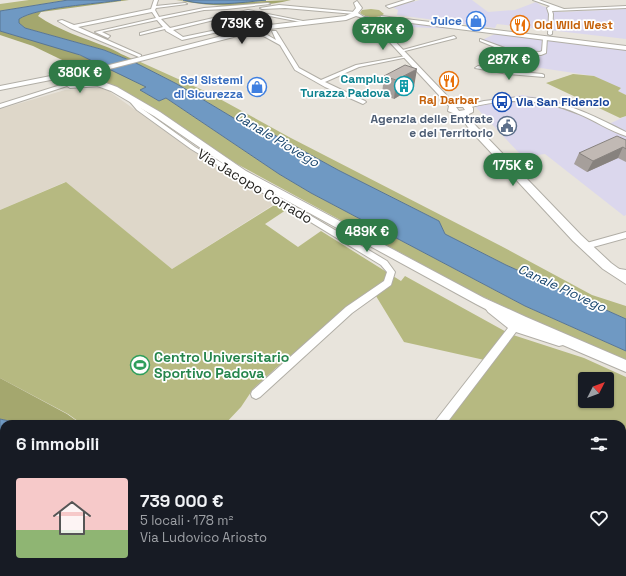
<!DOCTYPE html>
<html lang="it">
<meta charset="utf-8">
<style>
:root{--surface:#171b24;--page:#242831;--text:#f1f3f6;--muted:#9ea1a6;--accent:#307a47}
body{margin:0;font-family:"Space Grotesk",sans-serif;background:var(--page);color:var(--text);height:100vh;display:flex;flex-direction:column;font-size:15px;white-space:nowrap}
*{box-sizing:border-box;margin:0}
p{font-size:13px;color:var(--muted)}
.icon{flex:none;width:22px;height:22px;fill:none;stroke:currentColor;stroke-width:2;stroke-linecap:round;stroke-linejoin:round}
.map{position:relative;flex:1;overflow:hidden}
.panel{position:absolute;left:0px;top:420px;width:626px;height:156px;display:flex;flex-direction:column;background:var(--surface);border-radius:12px 12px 0 0;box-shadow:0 1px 3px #0004}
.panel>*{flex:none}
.needle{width:26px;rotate:48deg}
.buttons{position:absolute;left:578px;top:372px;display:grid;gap:8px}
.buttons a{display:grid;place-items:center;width:36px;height:36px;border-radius:4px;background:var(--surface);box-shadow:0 1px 3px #0004;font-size:20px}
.price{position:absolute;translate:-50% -34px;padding:0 9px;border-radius:14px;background:var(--accent);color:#fff;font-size:13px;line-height:26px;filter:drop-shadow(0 1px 2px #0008)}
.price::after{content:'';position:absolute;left:50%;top:24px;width:12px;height:9px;margin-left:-6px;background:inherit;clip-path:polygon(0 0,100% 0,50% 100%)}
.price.active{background:#222;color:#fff}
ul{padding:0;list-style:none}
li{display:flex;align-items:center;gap:12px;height:100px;padding:0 16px}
li span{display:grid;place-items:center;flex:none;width:112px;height:80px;border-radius:4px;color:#555}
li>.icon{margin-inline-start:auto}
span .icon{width:48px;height:48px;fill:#fffc;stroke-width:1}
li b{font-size:17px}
h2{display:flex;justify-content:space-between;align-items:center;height:48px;padding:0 16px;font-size:17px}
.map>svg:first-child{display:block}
</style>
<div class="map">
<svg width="626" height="576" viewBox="0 0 626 576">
<rect width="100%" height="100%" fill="#e8e4dc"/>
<path fill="#dbd7ed" d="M420 0H472L488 12 515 10 536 2 542 6 561 12 626 9V39L497 24 495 28 397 15 398 10 392 7Z
M389 22H394L460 29 407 27 388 24Z
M497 33 626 50V95L618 91 621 89 594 76 514 64 518 50 508 49 482 40Z
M522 95 561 101 609 124 626 116V215L624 216 545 154 523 157 471 102Z"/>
<path fill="#ded7c9" d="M99 88 106 89 187 147 276 203 172 269 65 182 0 210V109L65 90Z"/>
<path fill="#b6b981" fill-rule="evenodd" d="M29 0H67L0 11V4Z
M371 9 379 10 384 14C377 19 366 18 360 13L362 10Z
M136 60 209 93 289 137 501 246 592 295 626 306V319L506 265 445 234 439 221 338 170 258 126 242 123 177 84 132 61Z
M108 67 146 87 140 90 159 101 166 98 279 174 311 193 525 306 626 351V365L471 291 237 164 177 125 87 72Z
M573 74 594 76 621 88 618 91 626 95V116L620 118 546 83Z
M66 182 172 269 276 204 286 210 265 224 298 247 321 231 401 281 405 276 510 334 584 358 626 377V550L622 547V424H442L489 361 404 342 376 296 370 291 276 368 253 389 241 407 225 424H82L68 414 0 378V210ZM585 379H607V401H585Z"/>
<path fill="#a4a76e" d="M121 0H129L41 12 38 16C58 30 84 38 107 47 117 51 125 57 136 60L132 61 104 50 25 28 19 23V19C37 7 97 4 121 0Z
M176 0 221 3 291 0C257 9 211 7 176 0Z
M0 31 65 49 108 67 87 72 33 46 0 35Z
M0 378 67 414 81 424H23L0 419Z
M0 452 4 453V572H97L100 576H0Z
M622 546 626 549V576H150L145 572H622Z"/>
<path fill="#6f99c3" stroke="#597693" d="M68 0H121C97 4 37 7 19 19V23L25 28 104 50 134 62 177 84 242 123 258 126 338 170 439 221 445 234 506 265 626 319V351L525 306 311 193 279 174 166 98 159 101 140 90 146 87 80 55 0 31V11Z
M183 0H266C239 3 209 7 183 0Z
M0 419 23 424H4V453L0 452Z
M97 572H145L150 576H100Z"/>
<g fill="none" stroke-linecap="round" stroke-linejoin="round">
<g stroke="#b1aea6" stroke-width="2">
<path id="street" d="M154 0H158L156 6 185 3 187 4 156 8 155 10 159 17 204 8 268 3 270 4 227 9 204 10 161 19 170 28 248 10 308 22 306 23 249 12 219 19 232 27V29L182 40 166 31 165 29 140 35V33L163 27 157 20 102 32 110 36 108 38 95 32 156 18 152 12 78 27 141 55V56L139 57 70 28 58 21 62 20 74 25 151 9ZM214 20 226 28 183 37 173 30Z
M533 0H539L564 9 626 6V8L552 11 553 14 552 34 550 35 548 34 549 14 547 8 550 6Z
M279 5 355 12 357 13 355 14 285 8 262 9 260 8Z
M272 31H276L299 68 321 80 356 65 406 56 408 57 359 67 325 82 365 101 366 102 363 104 325 87 295 70 280 45 260 34 264 33 276 40Z
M454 36 456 38 401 52 399 51Z
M545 37 547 38 546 53 541 55 514 54 511 71 542 74 544 75V77L508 74 475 68 478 66 506 70 509 53 480 41V39L513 51 540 52 542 51 543 38Z
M76 78 81 79 73 84 102 82 105 84 102 86 70 88 67 86 0 108V104L67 83Z
M127 96H131L141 108 195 147 387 261 395 272 391 285 352 313 260 397 256 399 252 397 251 394 252 391 346 307 384 281 387 272 381 265 191 149 137 110 126 97Z
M520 97C561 99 590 114 626 132V136C610 131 594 120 579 114 543 98 505 98 467 108L464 106 484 101Z
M626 232V238L586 249 582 246 583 244Z
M614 268 626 270V276L611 273 610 271 611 269Z
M491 305 517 324 563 339 564 342 563 345 559 346 516 332 446 424H433L508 328 488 312 486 309 488 306Z"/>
</g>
<g stroke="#b1aea6" stroke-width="2">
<path id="secondary" d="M405 0H414L389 8 386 6Z
M357 1 362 8 358 13 364 17H368L387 33 451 100 455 103H468L473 108V112L467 115 476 126 581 235 611 263 626 274V284L603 269 573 241 470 130 460 116 448 111 449 106 383 35 363 18 356 16 346 20 261 30 86 75 81 74 0 90V86L81 70 86 71 261 26 345 16 352 13 356 8 354 3ZM456 107H463L465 110 459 111Z
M381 16 626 46V50L379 19Z
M81 76H87L117 87 160 112 246 171 484 298 526 317 626 360V372L516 325 476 304 240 175 154 116 111 91 81 80Z"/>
</g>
<use href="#street" fill="#fff" fill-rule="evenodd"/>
<use href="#secondary" fill="#fff" fill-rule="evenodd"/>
</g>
<path fill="#a69f9b" d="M384 76 414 87 394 99 382 94Z
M626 140V162L618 158 587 172 574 164 579 153Z"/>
<path fill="#87827e" d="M417 69 414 87 394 99 396 80Z
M623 147 618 158 587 172 593 161Z"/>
<path fill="#c1b9b4" stroke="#87827e" d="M405 65 417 69 396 80 384 76Z
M617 136 626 140V149L623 147 593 161 579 153Z"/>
<defs>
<g id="shop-ring" transform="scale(1)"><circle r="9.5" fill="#fff" stroke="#3f7fe0" stroke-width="1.5"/><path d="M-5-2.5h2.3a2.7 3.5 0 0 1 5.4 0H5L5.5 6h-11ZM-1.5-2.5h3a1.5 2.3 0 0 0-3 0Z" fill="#3f7fe0"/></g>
<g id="restaurant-ring" transform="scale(1)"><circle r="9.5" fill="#fff" stroke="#e8710a" stroke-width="1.5"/><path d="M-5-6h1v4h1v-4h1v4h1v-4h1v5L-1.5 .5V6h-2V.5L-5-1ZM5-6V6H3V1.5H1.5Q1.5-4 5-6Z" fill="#e8710a"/></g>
<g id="building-ring" transform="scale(1)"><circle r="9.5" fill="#fff" stroke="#0f9aa8" stroke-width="1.5"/><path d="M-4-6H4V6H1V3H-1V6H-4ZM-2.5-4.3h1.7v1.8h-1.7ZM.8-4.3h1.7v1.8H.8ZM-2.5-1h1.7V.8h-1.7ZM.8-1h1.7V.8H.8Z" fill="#0f9aa8"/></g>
<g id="bus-ring" transform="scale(1)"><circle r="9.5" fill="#fff" stroke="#1a4fb4" stroke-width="1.5"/><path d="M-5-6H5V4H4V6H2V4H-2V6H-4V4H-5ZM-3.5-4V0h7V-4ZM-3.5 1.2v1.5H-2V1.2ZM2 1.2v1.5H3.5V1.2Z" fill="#1a4fb4"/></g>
<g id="civic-ring" transform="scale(1)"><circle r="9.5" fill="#fff" stroke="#5c6f8a" stroke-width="1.5"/><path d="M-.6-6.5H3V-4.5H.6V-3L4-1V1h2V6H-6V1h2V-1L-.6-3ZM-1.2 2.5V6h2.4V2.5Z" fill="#5c6f8a"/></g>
<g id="stadium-ring" transform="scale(1)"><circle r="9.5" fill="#fff" stroke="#2e9e5b" stroke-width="1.5"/><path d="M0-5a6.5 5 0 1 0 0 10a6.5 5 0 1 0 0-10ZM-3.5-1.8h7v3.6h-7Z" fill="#2e9e5b"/></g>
</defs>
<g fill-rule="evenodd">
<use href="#shop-ring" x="476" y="21"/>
<use href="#restaurant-ring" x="520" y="25"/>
<use href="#restaurant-ring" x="449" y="81"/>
<use href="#building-ring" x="404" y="86"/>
<use href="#shop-ring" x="257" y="87"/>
<use href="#bus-ring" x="502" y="102"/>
<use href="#civic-ring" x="507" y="126"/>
<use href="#stadium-ring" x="140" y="365"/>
</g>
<g text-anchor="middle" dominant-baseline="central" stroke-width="3.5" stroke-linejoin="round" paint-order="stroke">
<g font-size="12" font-weight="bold" fill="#366cbe" stroke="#fff" text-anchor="end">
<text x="462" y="21">Juice</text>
<text x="243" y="80">Sei Sistemi<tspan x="243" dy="14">di Sicurezza</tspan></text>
</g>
<g font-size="12" font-weight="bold" fill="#c56008" stroke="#fff" text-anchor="start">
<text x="534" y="25">Old Wild West</text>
<text x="449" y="100" text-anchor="middle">Raj Darbar</text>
</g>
<g font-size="12" font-weight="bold" fill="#0d838f" stroke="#fff" text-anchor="end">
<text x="390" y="79">Camplus<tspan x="390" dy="14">Turazza Padova</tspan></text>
</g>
<g font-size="12" font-weight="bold" fill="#164399" stroke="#fff" text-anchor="start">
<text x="516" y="102">Via San Fidenzio</text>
</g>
<g font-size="12" font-weight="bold" fill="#4e5e75" stroke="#fff" text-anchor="end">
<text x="493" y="119">Agenzia delle Entrate<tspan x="493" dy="14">e del Territorio</tspan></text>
</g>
<g font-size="13" font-style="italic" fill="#15436c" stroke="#fff">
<text transform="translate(277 139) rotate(31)">Canale Piovego</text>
<text transform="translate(562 288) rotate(25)">Canale Piovego</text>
</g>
<g font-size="14" fill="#262522" stroke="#fff">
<text transform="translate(255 186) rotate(31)">Via Jacopo Corrado</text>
</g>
<g font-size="14" font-weight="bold" fill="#27864d" stroke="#fff" text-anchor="start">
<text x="154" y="357">Centro Universitario<tspan x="154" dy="16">Sportivo Padova</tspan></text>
</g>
</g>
</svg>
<div class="buttons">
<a><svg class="needle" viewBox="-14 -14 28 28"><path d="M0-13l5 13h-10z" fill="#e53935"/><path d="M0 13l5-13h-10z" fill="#9ea1a6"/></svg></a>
</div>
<b class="price active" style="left:242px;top:45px">739K €</b>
<b class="price" style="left:383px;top:51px">376K €</b>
<b class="price" style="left:509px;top:81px">287K €</b>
<b class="price" style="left:80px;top:94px">380K €</b>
<b class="price" style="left:513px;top:187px">175K €</b>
<b class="price" style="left:367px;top:253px">489K €</b>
<section class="panel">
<h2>6 immobili<svg class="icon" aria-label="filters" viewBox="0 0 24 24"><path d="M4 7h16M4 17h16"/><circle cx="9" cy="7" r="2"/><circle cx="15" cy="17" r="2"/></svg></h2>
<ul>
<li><span style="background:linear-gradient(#f6c9c9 65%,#8fb573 0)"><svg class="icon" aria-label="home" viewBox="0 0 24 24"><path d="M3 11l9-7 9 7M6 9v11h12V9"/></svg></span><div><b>739 000 €</b><p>5 locali · 178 m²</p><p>Via Ludovico Ariosto</p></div><svg class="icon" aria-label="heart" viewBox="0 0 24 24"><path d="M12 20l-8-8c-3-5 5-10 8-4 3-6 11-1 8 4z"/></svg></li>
</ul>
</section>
</div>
